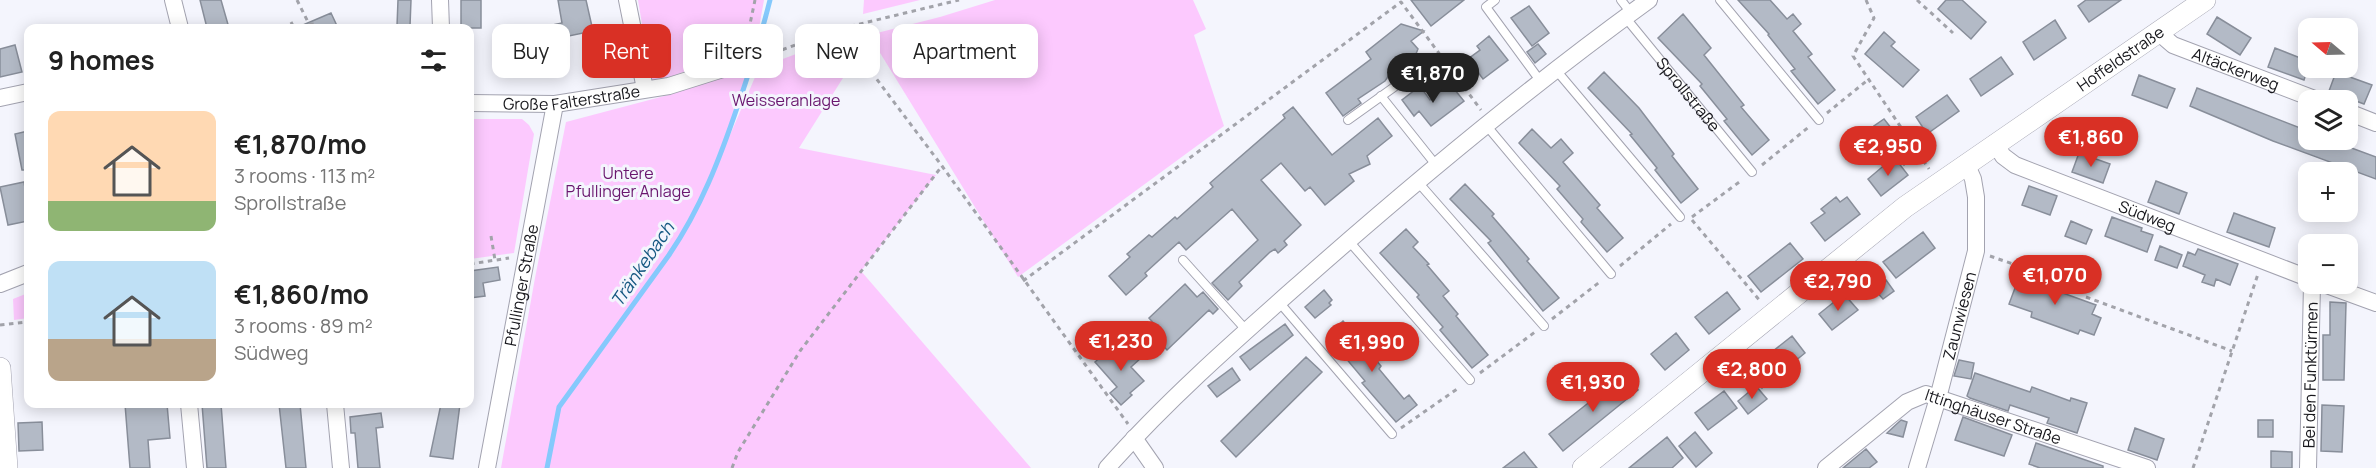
<!DOCTYPE html>
<meta charset="utf-8">
<style>
:root{--surface:#fff;--page:#f6f6f6;--text:#222;--muted:#767676;--accent:#d93025}
body{margin:0;font-family:Manrope,sans-serif;background:var(--page);color:var(--text);height:100vh;display:flex;flex-direction:column;font-size:22px;white-space:nowrap}
*{box-sizing:border-box;margin:0}
p{font-size:20px;color:var(--muted)}
.icon{flex:none;width:33px;height:33px;fill:none;stroke:currentColor;stroke-width:2;stroke-linecap:round;stroke-linejoin:round}
.map{position:relative;flex:1;overflow:hidden}
.panel{position:absolute;left:24px;top:24px;width:450px;height:384px;display:flex;flex-direction:column;background:var(--surface);border-radius:12px;box-shadow:0 3px 15px #0003}
.panel>*{flex:none}
.banner{position:absolute;left:492px;top:24px;width:570px;height:54px;display:flex;gap:12px}
.needle{width:39px;rotate:289deg}
.tools{position:absolute;left:2298px;top:18px;display:grid;gap:12px}
.tools a{display:grid;place-items:center;width:60px;height:60px;border-radius:12px;background:var(--surface);box-shadow:0 3px 15px #0003;font-size:30px}
.price{position:absolute;translate:-50% -51px;padding:0 14px;border-radius:21px;background:var(--accent);color:#fff;font-size:20px;line-height:39px;filter:drop-shadow(0 2px 3px #0008)}
.price::after{content:'';position:absolute;left:50%;top:36px;width:18px;height:14px;margin-left:-9px;background:inherit;clip-path:polygon(0 0,100% 0,50% 100%)}
.price.selected{background:#222;color:#fff}
ul{padding:0;list-style:none}
li{display:flex;align-items:center;gap:18px;height:150px;padding:0 24px}
li span{display:grid;place-items:center;flex:none;width:168px;height:120px;border-radius:12px;color:#555}
li>.icon{margin-inline-start:auto}
span .icon{width:72px;height:72px;fill:#fffc;stroke-width:1}
li b{font-size:26px}
h2{display:flex;justify-content:space-between;align-items:center;height:72px;padding:0 24px;font-size:26px}
.chip{padding:0 21px;border-radius:12px;background:var(--surface);box-shadow:0 3px 15px #0003;font-size:21px;line-height:54px}
.chip.selected{background:var(--accent);color:#fff}
.map>svg:first-child{display:block}
</style>
<div class="map">
<svg width="2376" height="468" viewBox="0 0 2376 468">
<rect width="100%" height="100%" fill="#f4f5fd"/>
<path fill="#fcc9fe" d="M638 0H764L756 44 652 84Z
M864 0H920L863 14Z
M995 0H1193L1206 29 1194 35 1224 126 1018 277 869 35 940 17Z
M844 36 858 54 799 148 936 175 861 271 1031 468H501L535 278 566 122 672 94 752 65 728 134 730 135 759 68Z
M470 119H522L529 125 534 134 514 253 470 259Z
M28 293V318L14 320 13 299Z"/>
<g fill="none" stroke-linecap="round" stroke-linejoin="round">
<path stroke="#85c9fc" stroke-width="5" d="M547 468 559 407 669 255C701 208 720 158 738 105 750 70 761 36 770 0"/>
</g>
<path fill="#b3bac6" stroke="#888e9a" stroke-width="1.5" d="M200 0H221L229 28H207Z
M398 0H411L410 26H397Z
M461 0H481V28H461Z
M558 0H586L593 31 554 39 558 56 544 59 543 54 520 59 514 33 562 23Z
M1411 0H1464L1431 26Z
M1738 0H1770L1787 19 1793 14 1801 24 1793 31 1812 54 1808 57 1835 90 1818 104 1791 71 1795 69 1768 35 1769 34Z
M1946 0H1962L1986 22 1971 39 1938 9Z
M2086 0H2121L2089 22 2078 6Z
M1529 6 1549 33 1532 46 1511 18Z
M331 13 338 28H296Z
M1683 14 1711 48 1704 55 1744 105 1741 107 1769 140 1752 155 1724 121 1727 119 1700 86 1702 84 1658 38Z
M2217 17 2251 38 2240 55 2207 34Z
M2055 20 2066 38 2034 60 2023 42Z
M1401 24 1424 31 1411 41 1418 49 1411 66 1402 57 1385 81 1358 99 1361 103 1343 116 1326 93 1371 59 1366 52Z
M1884 32 1895 42 1891 46 1919 70 1903 87 1865 54Z
M1489 36 1508 60 1483 79 1468 59 1480 50 1477 46Z
M1538 44 1546 54 1535 63 1527 52Z
M15 45 22 72 0 77V49Z
M2275 48 2308 61V68L2304 80 2268 67Z
M2001 57 2013 74 1981 96 1970 79Z
M1604 72 1639 108 1674 154 1672 156 1698 189 1681 203 1655 170 1657 168 1630 135 1632 134 1588 88Z
M2336 72 2372 85 2364 104 2329 91Z
M2139 75 2175 89 2167 108 2132 95Z
M1450 84 1464 101 1431 126 1419 111 1414 116 1402 100 1420 86 1430 100Z
M2197 88 2308 131V140H2330L2376 157V179L2273 141 2190 106Z
M1947 95 1959 111 1927 134 1916 117Z
M1293 107 1332 155 1378 118 1392 136 1367 156 1370 164 1349 174 1354 181 1325 205 1310 187 1305 191 1281 163 1261 180 1301 225 1284 241 1287 245 1278 253 1275 249 1270 252 1239 282 1242 286 1228 300 1212 283 1258 240 1232 209 1186 250 1179 242 1145 273 1147 276 1126 295 1109 276 1130 257 1127 254 1149 235 1152 237 1175 217 1177 219 1213 187 1210 183 1285 118 1283 115Z
M1884 119 1914 157 1904 165 1874 126Z
M1532 129 1551 148 1561 139 1573 153 1563 162 1600 205 1597 208 1623 238 1607 252 1581 222 1583 219 1557 189 1560 186 1519 143Z
M28 131V170H22L15 134Z
M2079 153 2110 164 2103 183 2072 172Z
M1894 157 1908 175 1881 196 1868 179Z
M2156 181 2187 193 2179 214 2148 202Z
M24 182 28 207V221L8 225 0 187Z
M1465 184 1494 214 1492 216 1529 259 1527 261 1559 298 1543 311 1488 243 1491 241 1450 199Z
M2029 186 2057 196 2050 215 2022 205Z
M1836 197 1840 202 1847 197 1860 214 1825 241 1811 223 1825 213 1821 209Z
M2234 213 2275 228 2269 247 2227 232Z
M2112 217 2142 228 2141 231 2153 235 2147 252 2105 236Z
M2071 221 2092 230 2086 244 2065 236Z
M1406 229 1418 242 1413 247 1429 264 1427 265 1449 291 1443 296 1458 314 1456 316 1488 355 1472 368 1440 330 1443 327 1417 297 1419 295 1380 253Z
M1923 232 1935 248 1896 278 1883 262Z
M1790 243 1803 259 1761 292 1748 276Z
M2160 246 2182 255 2177 268 2155 260Z
M2198 249 2238 264 2230 285 2216 279 2214 286 2202 282 2205 275 2183 266 2188 252 2195 255Z
M498 267 500 280 483 283 485 296 470 298V271Z
M2025 274 2061 288 2060 292 2096 305 2092 314 2101 318 2094 335 2080 330 2078 334 2031 317 2032 312 2009 304 2015 288 2019 290Z
M1886 280 1894 291 1883 299 1874 289Z
M1185 284 1197 297 1203 292 1218 309 1213 314 1209 310 1167 350 1158 340 1164 335 1149 318Z
M1324 290 1332 300 1329 303 1331 305 1315 318 1305 307Z
M1727 292 1740 309 1709 334 1695 317Z
M1844 294 1858 310 1832 330 1819 314Z
M2330 302 2346 303 2344 380H2323V335H2330Z
M1343 321 1381 366 1379 369 1404 399 1409 395 1417 405 1396 422 1362 383 1365 381 1339 350 1341 347 1329 334Z
M1285 324 1293 335 1250 370 1240 357Z
M1676 333 1689 350 1665 370 1651 354Z
M1792 336 1805 353 1762 388 1748 371Z
M1114 345 1122 354 1131 347 1141 358 1131 367 1144 381 1130 393 1132 395 1121 405 1110 393 1117 387 1095 362Z
M1306 357 1322 372 1236 457 1221 441Z
M1959 360 1974 363 1971 379 1954 376Z
M1232 368 1240 380 1217 397 1208 386Z
M1975 373 2030 392 2032 387 2070 401 2071 398 2087 403 2077 433 2047 423 2049 418 2010 405 2008 411 1970 398 1967 396Z
M1625 374 1638 390 1563 451 1549 434Z
M1756 386 1767 399 1748 414 1738 401Z
M1724 391 1737 408 1708 430 1695 413Z
M125 404H167L170 438 148 440 150 468H130Z
M202 404H221L226 468H207Z
M279 404H300L306 468H286Z
M441 404H460L453 459 430 456Z
M2322 405 2344 406 2342 452 2321 451Z
M381 413 383 427 376 428 380 468H358L355 433H351L350 417Z
M1963 417 2012 435 2004 456 1955 440Z
M1901 420 1907 422 1903 437 1887 433Z
M2258 420H2273V437H2258Z
M42 422 43 450 19 451 18 423Z
M2135 428 2164 439 2157 460 2128 450Z
M1695 432 1712 453 1696 467 1679 446Z
M1667 437 1683 458 1672 468H1629Z
M2036 443 2103 466V468H2040L2029 464Z
M1866 449 1877 462 1869 468H1843Z
M2271 451 2292 452V468H2271Z
M1524 452 1537 468H1503Z"/>
<g fill="none" stroke-linecap="round" stroke-linejoin="round">
<g stroke="#a3a3b0" stroke-width="10">
<g id="service">
<path d="M1495 0 1486 7 1541 82"/>
<path d="M1621 0 1631 13"/>
<path d="M1720 0 1819 120"/>
<path id="s1" d="M1625 17 1752 172"/>
<path d="M1556 70 1680 217"/>
<path d="M1381 96 1436 165"/>
<path d="M1348 120 1404 80"/>
<path d="M1486 125 1611 274"/>
<path d="M1417 181 1544 326"/>
<path d="M1348 240 1470 380"/>
<path d="M1183 260 1247 331"/>
<path d="M1279 302 1392 434"/>
</g>
</g>
<g stroke="#a3a3b0" stroke-width="18">
<g id="minor">
<path d="M173 0 180 28"/>
<path d="M440 0 441 28"/>
<path d="M627 0 645 89"/>
<path id="s2" d="M2158 32 2173 45 2317 100"/>
<path d="M0 98 28 92"/>
<path id="s3" d="M470 103 555 104 669 86 742 63"/>
<path d="M2348 112 2376 123"/>
<path id="s4" d="M1995 143 2003 156 2015 165 2308 278"/>
<path d="M0 284 28 273"/>
<path d="M2324 284 2376 303"/>
<path d="M189 404 195 468"/>
<path d="M335 404 341 468"/>
<path d="M1134 438 1155 468"/>
<path id="s5" d="M487 468 555 104"/>
<path d="M1107 468C1168 399 1238 338 1307 277 1417 180 1530 86 1649 0"/>
<path id="s6" d="M1826 468 1907 402 1926 394 2147 468"/>
<path id="s7" d="M1917 468 1938 398 1976 251V197L1973 179 1966 163"/>
<path id="s8" d="M2308 468 2312 284"/>
</g>
</g>
<g stroke="#a3a3b0" stroke-width="22">
<g id="tertiary">
<path d="M0 368 7 468"/>
<path id="s9" d="M1583 468 1905 207 2205 0"/>
</g>
</g>
<path stroke="#a2a3aa" stroke-width="3" stroke-dasharray="4.5 4.5" stroke-linecap="butt" d="M297 0 309 24H315
M1866 0 1874 18 1853 56 1929 169
M1917 0 1953 33
M291 22 294 28
M839 29 942 166 1128 424
M745 48 755 0
M757 59 839 29 959 0
M1827 113 1869 79
M1762 165 1810 126
M1692 217 1742 180
M1692 220 1761 302
M491 236 495 260
M1990 256 2030 270
M470 264 509 258
M1620 266 1671 224
M1023 281 1401 2 1481 110
M2086 297 2232 351
M1552 319 1601 281
M0 325 28 322
M1480 373 1535 332
M1401 428 1460 387
M732 468 738 452 800 351 942 166
M2193 468 2258 274"/>
<use href="#service" stroke="#fff" stroke-width="8"/>
<use href="#minor" stroke="#fff" stroke-width="16"/>
<use href="#tertiary" stroke="#fff" stroke-width="21"/>
</g>
<g text-anchor="middle" dominant-baseline="central" stroke-width="6" stroke-linejoin="round" paint-order="stroke">
<g font-size="16" fill="#17171c" stroke="#f4f5fd">
<text stroke="none"><textPath href="#s9" startOffset="676">Hoffeldstraße</textPath></text>
<text stroke="none"><textPath href="#s2" startOffset="87">Altäckerweg</textPath></text>
<text stroke="none"><textPath href="#s1" startOffset="100">Sprollstraße</textPath></text>
<text stroke="none"><textPath href="#s3" startOffset="102">Große Falterstraße</textPath></text>
<text stroke="none"><textPath href="#s4" startOffset="172">Südweg</textPath></text>
<text stroke="none"><textPath href="#s5" startOffset="186">Pfullinger Straße</textPath></text>
<text stroke="none"><textPath href="#s7" startOffset="158">Zaunwiesen</textPath></text>
<text stroke="none"><textPath href="#s8" startOffset="93">Bei den Funktürmen</textPath></text>
<text stroke="none"><textPath href="#s6" startOffset="196">Ittinghäuser Straße</textPath></text>
</g>
<g font-size="16" fill="#6a176f" stroke="#f4f5fd">
<text x="786" y="100">Weisseranlage</text>
<text x="628" y="173">Untere<tspan x="628" dy="18">Pfullinger Anlage</tspan></text>
</g>
<g font-size="18" font-style="italic" fill="#165882" stroke="#f4f5fd">
<text transform="translate(642 264) rotate(-56)">Tränkebach</text>
</g>
</g>
</svg>
<div class="tools">
<a><svg class="needle" viewBox="-14 -14 28 28"><path d="M0-13l5 13h-10z" fill="#e53935"/><path d="M0 13l5-13h-10z" fill="#767676"/></svg></a>
<a><svg class="icon" aria-label="layers" viewBox="0 0 24 24"><path d="M12 4l9 5-9 5-9-5zM3 14l9 5 9-5"/></svg></a>
<a>+</a>
<a>−</a>
</div>
<b class="price selected" style="left:1433px;top:104px">€1,870</b>
<b class="price" style="left:2091px;top:168px">€1,860</b>
<b class="price" style="left:1888px;top:177px">€2,950</b>
<b class="price" style="left:2055px;top:306px">€1,070</b>
<b class="price" style="left:1838px;top:312px">€2,790</b>
<b class="price" style="left:1121px;top:372px">€1,230</b>
<b class="price" style="left:1372px;top:373px">€1,990</b>
<b class="price" style="left:1752px;top:400px">€2,800</b>
<b class="price" style="left:1593px;top:413px">€1,930</b>
<div class="banner">
<a class="chip">Buy</a>
<a class="chip selected">Rent</a>
<a class="chip">Filters</a>
<a class="chip">New</a>
<a class="chip">Apartment</a>
</div>
<section class="panel">
<h2>9 homes<svg class="icon" aria-label="filters" viewBox="0 0 24 24"><path d="M4 7h16M4 17h16"/><circle cx="9" cy="7" r="2"/><circle cx="15" cy="17" r="2"/></svg></h2>
<ul>
<li><span style="background:linear-gradient(#ffd9b3 75%,#8fb573 0)"><svg class="icon" aria-label="home" viewBox="0 0 24 24"><path d="M3 11l9-7 9 7M6 9v11h12V9"/></svg></span><div><b>€1,870/mo</b><p>3 rooms · 113 m²</p><p>Sprollstraße</p></div></li>
<li><span style="background:linear-gradient(#bfe0f5 65%,#b9a48a 0)"><svg class="icon" aria-label="home" viewBox="0 0 24 24"><path d="M3 11l9-7 9 7M6 9v11h12V9"/></svg></span><div><b>€1,860/mo</b><p>3 rooms · 89 m²</p><p>Südweg</p></div></li>
</ul>
</section>
</div>
